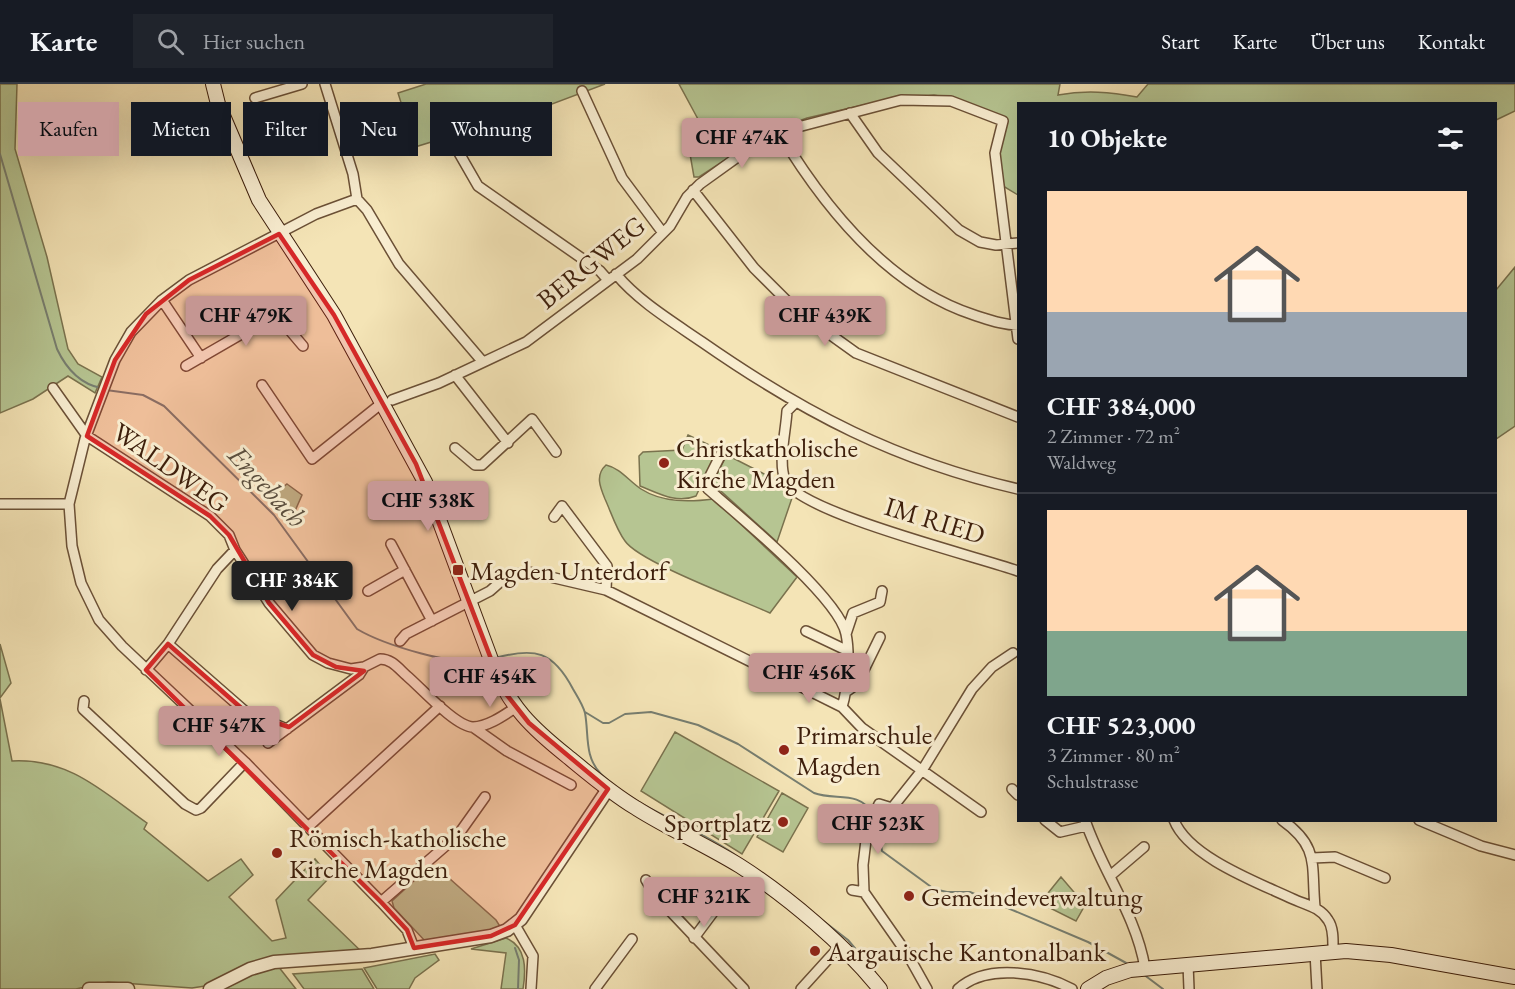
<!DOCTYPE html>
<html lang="de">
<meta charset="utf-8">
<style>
:root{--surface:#171b24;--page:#20242c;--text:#f1f3f6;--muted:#9ea1a6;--line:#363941;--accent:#c59692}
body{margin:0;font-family:"EB Garamond",serif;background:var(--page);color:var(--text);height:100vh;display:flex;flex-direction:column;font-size:22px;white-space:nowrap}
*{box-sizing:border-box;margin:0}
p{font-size:20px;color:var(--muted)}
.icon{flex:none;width:33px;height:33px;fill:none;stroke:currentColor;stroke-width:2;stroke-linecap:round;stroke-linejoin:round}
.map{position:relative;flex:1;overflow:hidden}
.details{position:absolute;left:1017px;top:18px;width:480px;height:720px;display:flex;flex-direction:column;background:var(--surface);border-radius:0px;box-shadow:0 6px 24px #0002}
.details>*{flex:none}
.guide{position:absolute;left:18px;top:18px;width:570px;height:54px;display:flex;gap:12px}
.price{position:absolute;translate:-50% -51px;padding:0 14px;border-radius:6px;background:var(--accent);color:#111;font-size:20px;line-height:39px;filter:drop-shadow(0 2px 3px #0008)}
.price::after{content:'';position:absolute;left:50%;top:36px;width:18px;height:14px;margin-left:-9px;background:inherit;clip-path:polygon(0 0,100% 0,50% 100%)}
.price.on{background:#222;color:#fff}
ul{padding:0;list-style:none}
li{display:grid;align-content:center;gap:12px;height:318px;padding:0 30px}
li+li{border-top:2px solid var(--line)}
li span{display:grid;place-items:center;height:186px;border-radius:0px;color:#555}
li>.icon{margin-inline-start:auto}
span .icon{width:108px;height:108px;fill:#fffc;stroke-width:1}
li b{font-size:26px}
h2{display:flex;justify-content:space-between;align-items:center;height:72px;padding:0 30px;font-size:26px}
.pill{padding:0 21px;border-radius:0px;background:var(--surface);box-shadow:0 6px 24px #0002;font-size:21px;line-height:54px}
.pill.on{background:var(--accent);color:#111}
header{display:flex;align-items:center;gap:36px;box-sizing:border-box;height:84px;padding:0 30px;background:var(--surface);border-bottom:2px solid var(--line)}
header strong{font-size:28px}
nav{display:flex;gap:33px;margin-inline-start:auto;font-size:21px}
.search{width:420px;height:54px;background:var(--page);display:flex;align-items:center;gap:15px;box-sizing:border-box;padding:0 21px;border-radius:0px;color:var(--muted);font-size:22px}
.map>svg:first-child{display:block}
</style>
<header>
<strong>Karte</strong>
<div class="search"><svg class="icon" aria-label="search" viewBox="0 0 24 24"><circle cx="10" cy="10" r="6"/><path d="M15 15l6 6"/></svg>Hier suchen</div>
<nav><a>Start</a><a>Karte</a><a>Über uns</a><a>Kontakt</a></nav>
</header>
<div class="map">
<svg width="1515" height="905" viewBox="0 0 1515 905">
<rect width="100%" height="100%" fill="#f4e4b6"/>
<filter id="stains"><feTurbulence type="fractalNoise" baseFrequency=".00333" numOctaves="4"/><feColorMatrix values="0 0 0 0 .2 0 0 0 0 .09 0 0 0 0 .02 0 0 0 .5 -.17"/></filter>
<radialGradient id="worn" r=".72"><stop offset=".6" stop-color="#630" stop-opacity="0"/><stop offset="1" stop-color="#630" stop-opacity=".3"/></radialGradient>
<path fill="#b6c592" stroke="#7a724e" stroke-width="1.5" d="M0 0H17L15 65 47 173 68 265 78 280 102 293 95 309 68 292 33 315 0 329Z
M426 0H605L523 31 515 23 496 27 495 54 465 70 454 51 415 63 398 9Z
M679 0H1060L1058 11C1086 6 1110 8 1137 13L1148 0H1515V27L1496 36V20H1018V111L1003 102 998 71 1006 40 949 14 934 11 872 19 807 34 766 49 699 93H694L690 70 699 37Z
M1515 183V342L1496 355V206Z
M688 351 718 365 696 412C676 420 658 409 640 402L639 372 643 368 682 366Z
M727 371 780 398 792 414 777 458 712 399Z
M606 381C620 384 629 397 641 405 663 419 690 418 714 415L797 493 770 529C742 516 639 478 625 457 616 445 611 428 605 415 600 403 595 391 606 381Z
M287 400 302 411 295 427 289 429 274 410Z
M0 560 11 599 0 614Z
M0 615 12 677C70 674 103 708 147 739L144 745 208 797 241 775 253 791 229 813 272 857 286 854 276 816 315 775 330 793 308 816 363 869 297 872 205 902 192 904 108 898 76 905H0Z
M675 648 779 707 742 770 641 707Z
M782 709 808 724 783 768 757 753Z
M428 784 441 787 496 836 501 844 426 858 394 824 392 817Z
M1061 793 1085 821 1076 837 1040 819Z
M506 854C527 863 526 886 523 905H501L506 869 471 865Z
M435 870 439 876 415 894 409 905H377L364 884Z
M278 882 296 905H218L259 887Z
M362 885 374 905H304L293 890Z"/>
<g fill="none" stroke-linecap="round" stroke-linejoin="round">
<path stroke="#777e70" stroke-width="2" d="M0 70 57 265C66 284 80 300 101 304
M106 306 143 311 164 322 274 431 357 545C384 561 456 583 486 577
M495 574C535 563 553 567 573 605 577 612 583 621 585 629 589 650 584 673 601 690 639 727 695 741 738 773
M585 628 603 639H609L625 630 651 628 698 641 738 660 814 709C835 717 859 706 872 729
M877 736 882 767 934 805 947 808H970L1088 858 1128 880
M817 832 848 856 875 888
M515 864 519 876 518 905
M1143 890 1163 905"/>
<g stroke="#6b5036" stroke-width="12">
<path id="minor" d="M325 0 353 90 357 115 367 126 399 180 482 277
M582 7 622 94 663 149
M255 14 302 0
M850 29 878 69 959 146 980 158 996 161 1018 159
M779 48C824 123 888 203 974 231 990 236 1003 241 1018 241
M451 55 478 102 600 187 607 195
M693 106 754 184 796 226 856 269 1018 333
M357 115 316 130 189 196 162 216 131 248 115 276 85 355 69 420 72 462 81 499 99 536 122 562 245 678 381 818 407 846 414 864
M616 190C638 217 673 238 702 258 804 329 896 377 1018 405
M162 216 201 274
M186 282 276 230 303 262
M455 291 508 359
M262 301 312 375 382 319
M53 304 87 352 210 432 229 451 235 466 269 519 313 571 328 579 351 585 364 583 380 575C392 575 398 584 407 592 420 603 456 643 473 643 487 643 503 632 515 624
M392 316 439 299 526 258 637 175 670 142 687 113 700 100 764 54 779 48 901 16 951 17 1003 37 995 69 1018 255
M795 319 787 327C786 347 778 377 785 396 797 428 979 473 1018 487
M455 364 475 381H482L532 335 556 368
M723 366 706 400 708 405C738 431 839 514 846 550 850 569 848 604 842 623
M0 420H69
M554 433 562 422 607 482 606 506
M391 460 432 537
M368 507 405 486
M806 547 846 566
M846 550 853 529 880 518 882 507
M400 557 406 550 490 507 508 491 529 488 606 506 842 623 862 644 981 728
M168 560 247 629 287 645
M146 586 168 560 217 485 235 466
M847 607 857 600 880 553
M84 617 83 625 185 720 196 726 201 724 245 678
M473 643 507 667 571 701
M268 659 359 591 364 583
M1012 705 1018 711
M1045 736 1060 748 1086 742
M1085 736C1102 787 1136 830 1145 884
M1174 736C1188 773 1259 799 1293 815 1306 821 1320 823 1328 836 1334 844 1333 858 1333 868
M1282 736C1320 763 1311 781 1315 823
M1419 736 1481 762 1515 771
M308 743 440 622
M1312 774 1335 773 1385 794
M1110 792 1144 763
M646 796 655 811 744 905
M852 806 864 808
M381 818 458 751 485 713
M515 841 533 872 531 905
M694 854 723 815
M1315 868 1317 905
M1188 880 1189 905
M595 905 632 855
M801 905 840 862
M927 905 908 871 864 808 863 781 867 748 879 720 892 724 923 685 972 605 992 583 1013 569
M958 905C987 879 1040 888 1072 905"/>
</g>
<g stroke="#6b5036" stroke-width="15">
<path id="tertiary" d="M89 905H128
M210 905 250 885 274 878 372 871 491 852 507 846 521 835 608 705"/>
</g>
<g stroke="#3d1e0b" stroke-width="16">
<path id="secondary" d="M213 0 218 20 259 116 334 231 425 398 493 581C510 623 532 644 567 672 589 690 611 709 636 724 669 745 706 761 740 782 787 812 845 861 880 905
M1088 905 1106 894 1130 886 1346 867 1391 871 1515 893"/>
</g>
<use href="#minor" stroke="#f8edd0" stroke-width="9"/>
<use href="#tertiary" stroke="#f8edd0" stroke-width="12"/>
<use href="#secondary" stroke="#f8edd0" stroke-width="14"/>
</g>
<path fill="#d62828" fill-opacity="0.2" stroke="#d62828" stroke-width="4.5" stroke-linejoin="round" d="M279 150 334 231 416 380 503 606 529 639 608 705 515 841 491 852 414 864 407 846 381 818 146 586 168 560 247 629 289 643 364 587 336 583 313 571 269 519 229 451 210 432 87 352 115 276 146 230 189 196Z"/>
<g fill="#8f2418" stroke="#f8edd0" stroke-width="2">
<circle cx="664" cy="379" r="6"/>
<rect x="452" y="480" width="12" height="12" rx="3"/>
<circle cx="784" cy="666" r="6"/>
<circle cx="783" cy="738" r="6"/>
<circle cx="277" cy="769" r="6"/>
<circle cx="909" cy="812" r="6"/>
<circle cx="815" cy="867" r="6"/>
</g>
<g text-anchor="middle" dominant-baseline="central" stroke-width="6" stroke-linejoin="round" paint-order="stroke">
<g font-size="27" fill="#3d1e0b" stroke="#f8edd0">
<text transform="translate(591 178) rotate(-39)">BERGWEG</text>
<text transform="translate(171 383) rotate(35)">WALDWEG</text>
<text transform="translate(935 436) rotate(17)">IM RIED</text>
</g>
<g font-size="27" fill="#3d1e0b" stroke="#f8edd0" text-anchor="start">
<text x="676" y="363">Christkatholische<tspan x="676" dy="31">Kirche Magden</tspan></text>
<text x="470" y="486">Magden Unterdorf</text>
<text x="796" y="650">Primarschule<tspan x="796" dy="31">Magden</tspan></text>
<text x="771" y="738" text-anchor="end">Sportplatz</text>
<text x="289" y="753">Römisch-katholische<tspan x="289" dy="31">Kirche Magden</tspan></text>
<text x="921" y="812">Gemeindeverwaltung</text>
<text x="827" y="867">Aargauische Kantonalbank</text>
</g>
<g font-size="28" font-style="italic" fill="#5a4e3e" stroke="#f8edd0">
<text transform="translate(268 402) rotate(47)">Engebach</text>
</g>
</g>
<rect width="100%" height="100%" filter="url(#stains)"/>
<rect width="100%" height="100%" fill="url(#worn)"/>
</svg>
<b class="price" style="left:742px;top:85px">CHF 474K</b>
<b class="price" style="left:246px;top:263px">CHF 479K</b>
<b class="price" style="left:825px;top:263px">CHF 439K</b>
<b class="price" style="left:428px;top:448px">CHF 538K</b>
<b class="price on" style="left:292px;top:528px">CHF 384K</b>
<b class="price" style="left:809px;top:620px">CHF 456K</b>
<b class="price" style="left:490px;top:624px">CHF 454K</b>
<b class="price" style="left:219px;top:673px">CHF 547K</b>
<b class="price" style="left:878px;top:771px">CHF 523K</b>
<b class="price" style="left:704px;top:844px">CHF 321K</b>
<div class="guide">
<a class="pill on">Kaufen</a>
<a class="pill">Mieten</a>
<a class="pill">Filter</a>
<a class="pill">Neu</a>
<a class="pill">Wohnung</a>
</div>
<section class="details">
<h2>10 Objekte<svg class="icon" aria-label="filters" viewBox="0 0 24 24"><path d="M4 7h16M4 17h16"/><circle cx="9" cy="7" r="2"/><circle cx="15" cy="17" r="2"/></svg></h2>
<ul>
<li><span style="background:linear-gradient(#ffd9b3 65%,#9aa5b1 0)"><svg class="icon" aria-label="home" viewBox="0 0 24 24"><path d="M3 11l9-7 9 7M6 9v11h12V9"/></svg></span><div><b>CHF 384,000</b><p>2 Zimmer · 72 m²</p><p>Waldweg</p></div></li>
<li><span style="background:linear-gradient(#ffd9b3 65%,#7fa58c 0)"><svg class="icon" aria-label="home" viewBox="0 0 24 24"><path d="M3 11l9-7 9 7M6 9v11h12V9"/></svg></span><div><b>CHF 523,000</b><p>3 Zimmer · 80 m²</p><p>Schulstrasse</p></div></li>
</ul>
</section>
</div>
